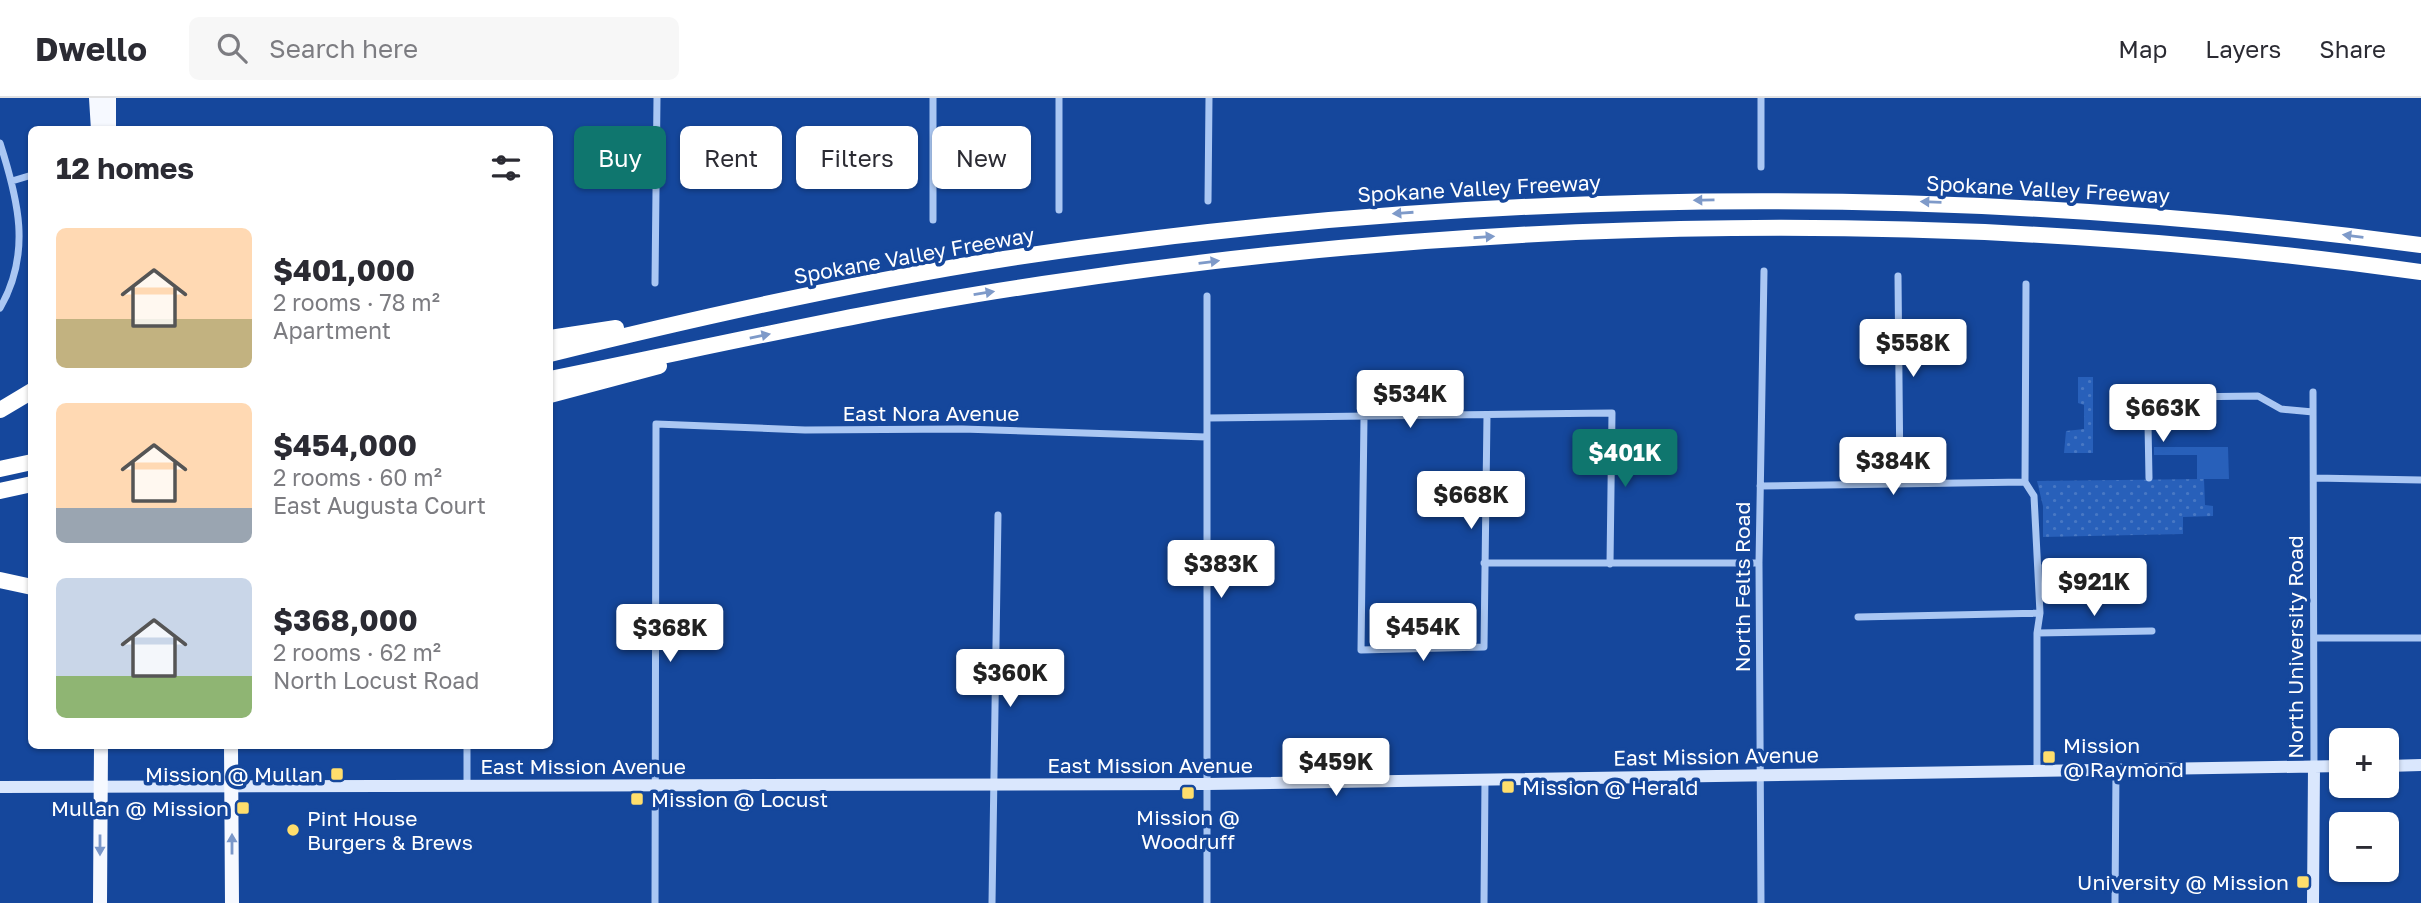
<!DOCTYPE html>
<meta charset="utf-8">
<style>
:root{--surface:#fff;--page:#f7f7f7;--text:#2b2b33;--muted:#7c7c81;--line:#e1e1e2;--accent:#0f766e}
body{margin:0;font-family:"Golos Text",sans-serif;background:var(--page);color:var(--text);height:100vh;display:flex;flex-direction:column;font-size:26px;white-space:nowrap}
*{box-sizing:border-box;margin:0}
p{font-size:23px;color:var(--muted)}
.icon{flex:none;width:38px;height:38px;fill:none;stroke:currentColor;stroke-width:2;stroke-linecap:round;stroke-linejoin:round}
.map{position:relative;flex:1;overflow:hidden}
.details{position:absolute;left:28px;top:28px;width:525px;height:623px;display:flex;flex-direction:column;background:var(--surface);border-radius:10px;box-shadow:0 2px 5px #0004}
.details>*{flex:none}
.guide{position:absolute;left:574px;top:28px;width:665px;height:63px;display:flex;gap:14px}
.controls{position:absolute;left:2329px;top:630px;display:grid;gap:14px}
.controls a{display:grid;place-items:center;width:70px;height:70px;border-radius:10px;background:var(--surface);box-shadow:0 2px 5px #0004;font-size:35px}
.price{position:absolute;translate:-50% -60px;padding:0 16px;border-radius:7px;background:#fff;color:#222;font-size:23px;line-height:46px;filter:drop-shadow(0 2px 4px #0008)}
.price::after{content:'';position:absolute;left:50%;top:42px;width:21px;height:16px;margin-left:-10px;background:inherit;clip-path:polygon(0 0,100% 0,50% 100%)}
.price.active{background:var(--accent);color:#fff}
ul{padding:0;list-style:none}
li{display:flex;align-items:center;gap:21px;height:175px;padding:0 28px}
li span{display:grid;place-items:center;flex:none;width:196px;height:140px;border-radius:10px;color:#555}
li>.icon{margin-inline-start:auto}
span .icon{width:84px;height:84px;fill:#fffc;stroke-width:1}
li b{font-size:30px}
h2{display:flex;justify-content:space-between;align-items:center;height:84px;padding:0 28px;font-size:30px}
.chip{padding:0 24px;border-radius:10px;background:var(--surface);box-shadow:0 2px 5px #0004;font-size:24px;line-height:63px}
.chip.active{background:var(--accent);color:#fff}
header{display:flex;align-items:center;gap:42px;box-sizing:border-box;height:98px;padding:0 35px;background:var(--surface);border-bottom:2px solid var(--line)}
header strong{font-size:33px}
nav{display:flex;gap:38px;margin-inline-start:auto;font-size:24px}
.search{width:490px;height:63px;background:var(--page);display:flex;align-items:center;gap:18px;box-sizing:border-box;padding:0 24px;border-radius:10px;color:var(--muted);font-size:26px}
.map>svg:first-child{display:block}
</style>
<header>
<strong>Dwello</strong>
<div class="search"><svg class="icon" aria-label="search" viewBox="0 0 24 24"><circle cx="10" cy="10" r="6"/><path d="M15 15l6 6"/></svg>Search here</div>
<nav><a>Map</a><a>Layers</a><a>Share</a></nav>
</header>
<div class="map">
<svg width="2421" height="805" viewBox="0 0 2421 805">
<defs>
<pattern id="grass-dots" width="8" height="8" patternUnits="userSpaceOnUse" patternTransform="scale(1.75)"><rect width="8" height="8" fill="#2860ba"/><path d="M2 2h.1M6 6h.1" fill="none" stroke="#4878c4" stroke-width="1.8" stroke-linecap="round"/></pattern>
</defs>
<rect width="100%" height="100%" fill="#15479c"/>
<path fill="url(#grass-dots)" d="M2078 279H2093V355H2064L2066 333 2084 331V307L2078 305Z
M2204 381 2205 407 2213 408V418L2183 419V436L2043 439V408L2037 383Z"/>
<path fill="#2860ba" d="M2154 349H2228L2229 381H2197V357H2154Z"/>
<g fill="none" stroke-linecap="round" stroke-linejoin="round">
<path stroke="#aac7f3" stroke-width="7" d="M933 0V122
M1059 0V112
M1761 0V69
M0 45C18 101 32 155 0 210
M12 83 32 77
M1208 103 1209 0
M1898 178 1900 385
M655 185 657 0
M2026 186 2025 384 2034 398 2040 515 2037 535V672
M1207 198V805
M2313 294 2314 669
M1208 320 1612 315 1610 466
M1364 320 1361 552 1484 549 1487 317
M2149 380 2148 326 2154 308 2180 299 2258 298 2281 311 2313 314
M2314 380 2421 382
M1760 388 2025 384
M1484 465H1759
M1858 519 2040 515
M2037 535 2152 533
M2314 540H2421
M467 648V687
M655 805 656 326 805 332 962 331 1206 339
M992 805 998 417
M1484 805 1485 681
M1761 805 1759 465 1764 173
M2115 805 2116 671"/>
<path stroke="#dae7fd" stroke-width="12" d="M2387 668 2421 667
M0 689 1208 686 2342 668
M2313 805 2314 669"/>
<path stroke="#f6f9ff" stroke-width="14" d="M96 0 98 32
M109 32V0
M231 648 232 805
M100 805 101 648"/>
<path stroke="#fff" stroke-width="16" d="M550 240 616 230
M550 256C700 219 851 185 1004 161 1477 89 1947 84 2421 147
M550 281C714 248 877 210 1043 186 1499 117 1964 110 2421 174
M550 297 659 268
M0 312 32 293
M0 371 32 364
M0 393 32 386
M0 482 32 489"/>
</g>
<defs><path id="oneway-solid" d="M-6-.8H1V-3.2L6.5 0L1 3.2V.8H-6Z" transform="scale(1.75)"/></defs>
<g fill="#7e9ac9">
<use href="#oneway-solid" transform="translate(1704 102) rotate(179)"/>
<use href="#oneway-solid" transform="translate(1931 104) rotate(-178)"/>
<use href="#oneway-solid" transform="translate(1403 115) rotate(176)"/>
<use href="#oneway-solid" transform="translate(2353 138) rotate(-173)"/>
<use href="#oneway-solid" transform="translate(1484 139) rotate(-4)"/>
<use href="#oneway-solid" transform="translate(1209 164) rotate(-7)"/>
<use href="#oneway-solid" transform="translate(984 195) rotate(-9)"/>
<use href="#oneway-solid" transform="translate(760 238) rotate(-12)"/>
</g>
<g fill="#7a97c9">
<use href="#oneway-solid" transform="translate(232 746) rotate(-90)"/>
<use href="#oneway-solid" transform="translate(100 747) rotate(90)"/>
</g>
<g fill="#ffde6c" stroke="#15479c" stroke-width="2.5">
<rect x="2042" y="652" width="14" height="14" rx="3.5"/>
<rect x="330" y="669" width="14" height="14" rx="3.5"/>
<rect x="1501" y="682" width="14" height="14" rx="3.5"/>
<rect x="1181" y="688" width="14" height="14" rx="3.5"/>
<rect x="630" y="694" width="14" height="14" rx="3.5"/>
<rect x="236" y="703" width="14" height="14" rx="3.5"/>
<circle cx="293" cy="732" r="7"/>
<rect x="2296" y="777" width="14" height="14" rx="3.5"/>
</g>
<g text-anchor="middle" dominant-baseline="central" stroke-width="7" stroke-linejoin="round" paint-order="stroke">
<g font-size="21" fill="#fff" stroke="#15479c">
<text transform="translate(1479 90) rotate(-3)">Spokane Valley Freeway</text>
<text transform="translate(2048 91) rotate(3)">Spokane Valley Freeway</text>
<text transform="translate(914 157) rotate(-10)">Spokane Valley Freeway</text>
<text x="931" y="315">East Nora Avenue</text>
<text transform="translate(1742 489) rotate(-90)">North Felts Road</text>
<text transform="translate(2295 549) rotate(-90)">North University Road</text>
<text transform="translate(1716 658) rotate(-1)">East Mission Avenue</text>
<text x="1150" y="667">East Mission Avenue</text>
<text x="583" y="668">East Mission Avenue</text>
</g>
<g font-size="21" fill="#fff" stroke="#15479c" text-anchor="start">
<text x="2063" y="647">Mission<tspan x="2063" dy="24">@ Raymond</tspan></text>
<text x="323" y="676" text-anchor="end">Mission @ Mullan</text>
<text x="1522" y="689">Mission @ Herald</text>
<text x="651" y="701">Mission @ Locust</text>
<text x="229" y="710" text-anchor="end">Mullan @ Mission</text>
<text x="1188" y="719" text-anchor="middle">Mission @<tspan x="1188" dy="24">Woodruff</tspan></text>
<text x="307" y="720">Pint House<tspan x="307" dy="24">Burgers &amp; Brews</tspan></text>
<text x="2289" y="784" text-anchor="end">University @ Mission</text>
</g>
</g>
</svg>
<div class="controls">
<a>+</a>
<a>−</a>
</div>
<b class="price" style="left:1913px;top:281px">$558K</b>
<b class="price" style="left:1410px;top:332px">$534K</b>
<b class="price" style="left:2163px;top:346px">$663K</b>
<b class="price active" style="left:1625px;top:391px">$401K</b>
<b class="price" style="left:1893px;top:399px">$384K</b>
<b class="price" style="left:1471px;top:433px">$668K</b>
<b class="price" style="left:1221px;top:502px">$383K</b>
<b class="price" style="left:2094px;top:520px">$921K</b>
<b class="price" style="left:1423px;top:565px">$454K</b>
<b class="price" style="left:670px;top:566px">$368K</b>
<b class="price" style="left:1010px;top:611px">$360K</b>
<b class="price" style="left:1336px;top:700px">$459K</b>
<div class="guide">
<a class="chip active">Buy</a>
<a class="chip">Rent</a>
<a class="chip">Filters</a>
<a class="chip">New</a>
</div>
<section class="details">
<h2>12 homes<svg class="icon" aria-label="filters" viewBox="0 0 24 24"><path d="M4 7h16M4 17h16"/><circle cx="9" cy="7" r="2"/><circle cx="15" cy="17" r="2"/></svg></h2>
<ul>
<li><span style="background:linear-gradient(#ffd9b3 65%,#c2b280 0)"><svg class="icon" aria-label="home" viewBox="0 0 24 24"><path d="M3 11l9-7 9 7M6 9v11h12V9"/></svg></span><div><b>$401,000</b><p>2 rooms · 78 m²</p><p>Apartment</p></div></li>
<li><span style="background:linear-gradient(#ffd9b3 75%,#9aa5b1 0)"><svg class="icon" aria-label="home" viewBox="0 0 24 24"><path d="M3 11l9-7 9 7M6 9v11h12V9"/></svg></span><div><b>$454,000</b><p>2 rooms · 60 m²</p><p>East Augusta Court</p></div></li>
<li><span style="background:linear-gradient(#c9d6e8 70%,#8fb573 0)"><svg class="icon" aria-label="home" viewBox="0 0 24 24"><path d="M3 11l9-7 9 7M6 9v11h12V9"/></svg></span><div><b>$368,000</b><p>2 rooms · 62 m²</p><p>North Locust Road</p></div></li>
</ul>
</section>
</div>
